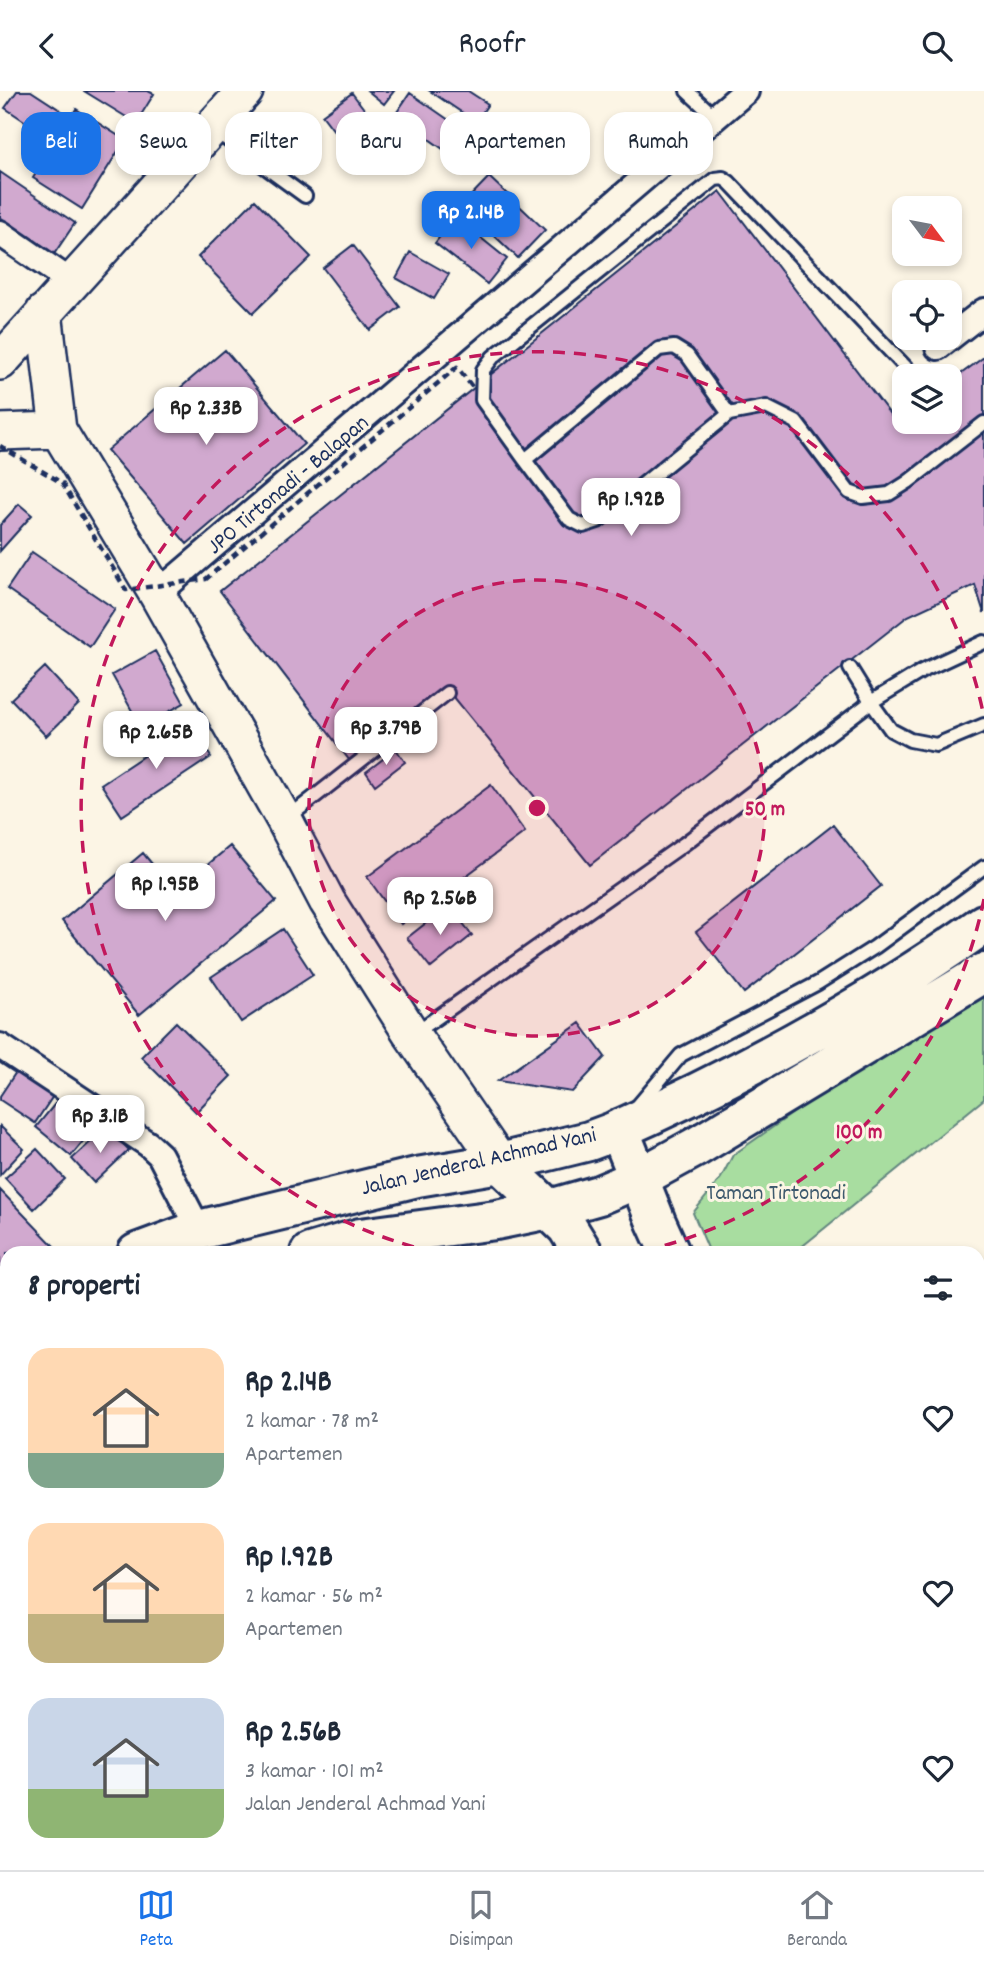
<!DOCTYPE html>
<html lang="id">
<meta charset="utf-8">
<style>
:root{--surface:#fff;--page:#f2f2f3;--text:#1f2937;--muted:#747a83;--line:#e0e1e3;--accent:#1a73e8}
body{margin:0;font-family:Dekko,sans-serif;background:var(--page);color:var(--text);height:100vh;display:flex;flex-direction:column;font-size:26px;white-space:nowrap}
*{box-sizing:border-box;margin:0}
p{font-size:23px;color:var(--muted)}
.icon{flex:none;width:38px;height:38px;fill:none;stroke:currentColor;stroke-width:2;stroke-linecap:round;stroke-linejoin:round}
.map{position:relative;flex:1;overflow:hidden}
.side{position:absolute;left:0px;top:1155px;width:985px;height:625px;display:flex;flex-direction:column;background:var(--surface);border-radius:21px 21px 0 0;box-shadow:0 4px 10px #0003}
.side>*{flex:none}
.guide{position:absolute;left:21px;top:21px;width:943px;height:63px;display:flex;gap:14px}
.needle{width:46px;rotate:122deg}
.tools{position:absolute;left:892px;top:105px;display:grid;gap:14px}
.tools a{display:grid;place-items:center;width:70px;height:70px;border-radius:14px;background:var(--surface);box-shadow:0 4px 10px #0003;font-size:35px}
.price{position:absolute;translate:-50% -60px;padding:0 16px;border-radius:14px;background:#fff;color:#222;font-size:23px;line-height:46px;filter:drop-shadow(0 2px 4px #0008)}
.price::after{content:'';position:absolute;left:50%;top:42px;width:21px;height:16px;margin-left:-10px;background:inherit;clip-path:polygon(0 0,100% 0,50% 100%)}
.price.active{background:var(--accent);color:#fff}
ul{padding:0;list-style:none}
li{display:flex;align-items:center;gap:21px;height:175px;padding:0 28px}
li span{display:grid;place-items:center;flex:none;width:196px;height:140px;border-radius:21px;color:#555}
li>.icon{margin-inline-start:auto}
span .icon{width:84px;height:84px;fill:#fffc;stroke-width:1}
li b{font-size:30px}
h2{display:flex;justify-content:space-between;align-items:center;height:84px;padding:0 28px;font-size:30px}
.chip{padding:0 24px;border-radius:21px;background:var(--surface);box-shadow:0 4px 10px #0003;font-size:24px;line-height:63px}
.chip.active{background:var(--accent);color:#fff}
header{display:flex;justify-content:space-between;align-items:center;height:91px;padding:0 28px;background:var(--surface);font-size:32px;font-weight:600}
.dock{display:flex;justify-content:space-around;align-items:center;height:98px;border-top:2px solid var(--line);background:var(--surface);font-size:19px;color:var(--muted)}
.dock a{display:grid;justify-items:center;gap:4px}
.dock .active{color:var(--accent)}
.map>svg:first-child{display:block}
</style>
<header><svg class="icon" aria-label="back" viewBox="0 0 24 24"><path d="M15 5l-7 7 7 7"/></svg>Roofr<svg class="icon" aria-label="search" viewBox="0 0 24 24"><circle cx="10" cy="10" r="6"/><path d="M15 15l6 6"/></svg></header>
<div class="map">
<svg width="984" height="1779" viewBox="0 0 984 1779">
<rect width="100%" height="100%" fill="#fcf5e5"/>
<filter id="ink" filterUnits="userSpaceOnUse"><feTurbulence type="fractalNoise" baseFrequency=".0143" numOctaves="2"/><feDisplacementMap in="SourceGraphic" scale="14" xChannelSelector="R" yChannelSelector="G"/><feConvolveMatrix kernelMatrix="1 2 1 2 8 2 1 2 1" color-interpolation-filters="sRGB"/></filter>
<g filter="url(#ink)">
<path fill="#a8dda0" stroke="#62867f" stroke-width="2" d="M984 897V1008L794 1162H710L693 1122 721 1087 733 1064 852 981Z"/>
<g fill="none" stroke-linecap="round" stroke-linejoin="round">
<path stroke="#87d3e7" stroke-width="54" d="M978 1244 984 1240
M176 1779 185 1773"/>
</g>
<path fill="#d1a9cf" stroke="#1b2f5e" stroke-width="2" d="M17 0H31L71 26 76 18 125 49 82 118 33 87 56 51 5 17Z
M84 0H148L154 3 136 32Z
M368 0H394L384 13Z
M430 0H468L488 13 476 31Z
M352 2 377 35 347 57 322 24Z
M410 2 469 43 453 65 395 24Z
M0 81 75 132 54 163 0 126Z
M489 86 545 139 518 167 462 114Z
M720 100 896 331 905 324V331H950V291L984 266V522L975 494 908 525 590 774 445 595 350 670 220 500Z
M255 109 311 166 253 222 198 166Z
M455 126 507 168 487 193 435 152Z
M353 154 400 216 370 239 323 177Z
M410 161 449 183 434 208 396 187Z
M225 259 304 353 187 453 107 359Z
M19 413 32 424 0 460V434Z
M32 461 115 518 90 556 7 498Z
M155 560 184 612 141 636 112 584Z
M45 576 79 613 46 645 11 608Z
M190 634 211 666 122 725 101 693Z
M396 658 405 671 375 694 366 681Z
M491 694 525 741 401 833 367 786Z
M833 734 881 795 744 902 696 841Z
M230 755 276 810 139 924 62 830 143 762 175 801Z
M449 814 472 844 431 877 407 847Z
M283 838 313 884 241 931 211 886Z
M176 931 231 985 196 1021 141 966Z
M580 932 605 966 572 1001 498 990Z
M16 981 53 1005 35 1032 0 1009V1005Z
M63 1003 98 1032 71 1065 36 1036Z
M0 1035 24 1058 0 1084Z
M107 1036 129 1059 94 1092 72 1068Z
M37 1058 65 1088 34 1118 5 1087Z
M0 1099 54 1155 47 1162H7V1199L2 1204 0 1201Z
M7 1385V1498L0 1488V1390Z
M426 1773H523L526 1777 522 1779H418Z
M725 1773H777L780 1777 777 1779H729Z
M798 1773H827L818 1779H789Z"/>
<g fill="none" stroke-linecap="round" stroke-linejoin="round">
<g stroke="#1b2f5e" stroke-width="18">
<path id="lane" d="M687 0 715 26
M214 39 305 105
M674 256 687 264 729 323 598 430 583 435 569 428 525 369 659 258Z
M729 323 766 316 796 331 849 401 863 406 889 403 908 391 984 332
M525 369 482 309 483 279 493 266 715 88 723 87 729 91 914 285
M850 577 871 611 891 639 910 649 936 654 984 634
M285 729 447 602
M412 944 684 753 871 611 922 580 984 551
M637 1016 681 964 818 892 875 856 984 776
M0 1338 7 1334"/>
</g>
<g stroke="#1b2f5e" stroke-width="30">
<path id="street" d="M0 142 71 191
M938 256 984 220
M157 503 746 0
M0 955 148 1053 160 1064 199 1139
M0 1580 7 1575
M0 1740 7 1736
M307 1779 315 1773
M598 1779 606 1773
M918 1779V1773
M969 1779 975 1773"/>
</g>
<g stroke="#1b2f5e" stroke-width="40">
<path id="secondary" d="M44 221 58 339 157 503 285 730 327 810 412 944 500 1072
M0 271 245 0
M0 341 58 339
M978 1509 984 1505"/>
</g>
<g stroke="#1b2f5e" stroke-width="44">
<path id="primary" d="M137 1162 199 1139 417 1086 500 1072 589 1050 613 1041C743 983 868 915 984 833
M310 1162 360 1147 496 1129 550 1118 599 1104 639 1087 696 1056 984 882
M0 1232 7 1228
M0 1290 7 1285"/>
</g>
<g stroke="#1b2f5e" stroke-width="44">
<path id="highway" d="M619 1038 656 1131 670 1162
M500 1072 567 1136 583 1162
M978 1620 984 1628
M978 1682 984 1684"/>
</g>
<use href="#lane" stroke="#fcf5e5" stroke-width="12"/>
<use href="#street" stroke="#fcf5e5" stroke-width="24"/>
<use href="#secondary" stroke="#fcf5e5" stroke-width="35"/>
<use href="#primary" stroke="#fcf5e5" stroke-width="38"/>
<use href="#highway" stroke="#fcf5e5" stroke-width="38"/>
<path stroke="#1b2f5e" stroke-width="4.5" stroke-dasharray="7 5" stroke-linecap="butt" d="M0 355 62 392 126 499 206 488 457 276 473 297"/>
</g>
</g>
<circle cx="537" cy="717" r="228" fill="#c2185b" fill-opacity=".12"/>
<g fill="none" stroke="#c2185b" stroke-width="3.5" stroke-dasharray="12 9">
<circle cx="537" cy="717" r="228"/>
<path d="M984 808A456 456 0 0 1 640 1161M434 1161A456 456 0 1 1 984 626"/>
</g>
<g text-anchor="middle" dominant-baseline="central" stroke-width="6" stroke-linejoin="round" paint-order="stroke">
<g font-size="23" fill="#1b2f5e" stroke="#fcf5e5">
<text transform="translate(289 395) rotate(-40)">JPO Tirtonadi - Balapan</text>
<text transform="translate(479 1072) rotate(-13)">Jalan Jenderal Achmad Yani</text>
</g>
<g font-size="23" fill="#3e5a6e" stroke="#fcf5e5">
<text x="776" y="1103">Taman Tirtonadi</text>
</g>
</g>
<circle cx="537" cy="717" r="10" fill="#c2185b" stroke="#fcf5e5" stroke-width="3.5"/>
<g font-size="21" text-anchor="middle" font-weight="bold" fill="#c2185b" stroke="#fcf5e5" stroke-width="6" stroke-linejoin="round" paint-order="stroke">
<text x="765" y="724">50 m</text>
<text x="859" y="1047">100 m</text>
</g>
</svg>
<div class="tools">
<a><svg class="needle" viewBox="-14 -14 28 28"><path d="M0-13l5 13h-10z" fill="#e53935"/><path d="M0 13l5-13h-10z" fill="#747a83"/></svg></a>
<a><svg class="icon" aria-label="locate" viewBox="0 0 24 24"><circle cx="12" cy="12" r="6"/><path d="M12 2v4M12 18v4M2 12h4M18 12h4"/></svg></a>
<a><svg class="icon" aria-label="layers" viewBox="0 0 24 24"><path d="M12 4l9 5-9 5-9-5zM3 14l9 5 9-5"/></svg></a>
</div>
<b class="price active" style="left:471px;top:160px">Rp 2.14B</b>
<b class="price" style="left:206px;top:356px">Rp 2.33B</b>
<b class="price" style="left:631px;top:447px">Rp 1.92B</b>
<b class="price" style="left:386px;top:676px">Rp 3.79B</b>
<b class="price" style="left:156px;top:680px">Rp 2.65B</b>
<b class="price" style="left:165px;top:832px">Rp 1.95B</b>
<b class="price" style="left:440px;top:846px">Rp 2.56B</b>
<b class="price" style="left:100px;top:1064px">Rp 3.1B</b>
<div class="guide">
<a class="chip active">Beli</a>
<a class="chip">Sewa</a>
<a class="chip">Filter</a>
<a class="chip">Baru</a>
<a class="chip">Apartemen</a>
<a class="chip">Rumah</a>
</div>
<section class="side">
<h2>8 properti<svg class="icon" aria-label="filters" viewBox="0 0 24 24"><path d="M4 7h16M4 17h16"/><circle cx="9" cy="7" r="2"/><circle cx="15" cy="17" r="2"/></svg></h2>
<ul>
<li><span style="background:linear-gradient(#ffd9b3 75%,#7fa58c 0)"><svg class="icon" aria-label="home" viewBox="0 0 24 24"><path d="M3 11l9-7 9 7M6 9v11h12V9"/></svg></span><div><b>Rp 2.14B</b><p>2 kamar · 78 m²</p><p>Apartemen</p></div><svg class="icon" aria-label="heart" viewBox="0 0 24 24"><path d="M12 20l-8-8c-3-5 5-10 8-4 3-6 11-1 8 4z"/></svg></li>
<li><span style="background:linear-gradient(#ffd9b3 65%,#c2b280 0)"><svg class="icon" aria-label="home" viewBox="0 0 24 24"><path d="M3 11l9-7 9 7M6 9v11h12V9"/></svg></span><div><b>Rp 1.92B</b><p>2 kamar · 56 m²</p><p>Apartemen</p></div><svg class="icon" aria-label="heart" viewBox="0 0 24 24"><path d="M12 20l-8-8c-3-5 5-10 8-4 3-6 11-1 8 4z"/></svg></li>
<li><span style="background:linear-gradient(#c9d6e8 65%,#8fb573 0)"><svg class="icon" aria-label="home" viewBox="0 0 24 24"><path d="M3 11l9-7 9 7M6 9v11h12V9"/></svg></span><div><b>Rp 2.56B</b><p>3 kamar · 101 m²</p><p>Jalan Jenderal Achmad Yani</p></div><svg class="icon" aria-label="heart" viewBox="0 0 24 24"><path d="M12 20l-8-8c-3-5 5-10 8-4 3-6 11-1 8 4z"/></svg></li>
</ul>
</section>
</div>
<nav class="dock">
<a class="active"><svg class="icon" aria-label="map" viewBox="0 0 24 24"><path d="M3 6l6-2 6 2 6-2v14l-6 2-6-2-6 2zM9 4v14M15 6v14"/></svg>Peta</a>
<a><svg class="icon" aria-label="saved" viewBox="0 0 24 24"><path d="M7 4h10v16l-5-4-5 4z"/></svg>Disimpan</a>
<a><svg class="icon" aria-label="home" viewBox="0 0 24 24"><path d="M3 11l9-7 9 7M6 9v11h12V9"/></svg>Beranda</a>
</nav>
